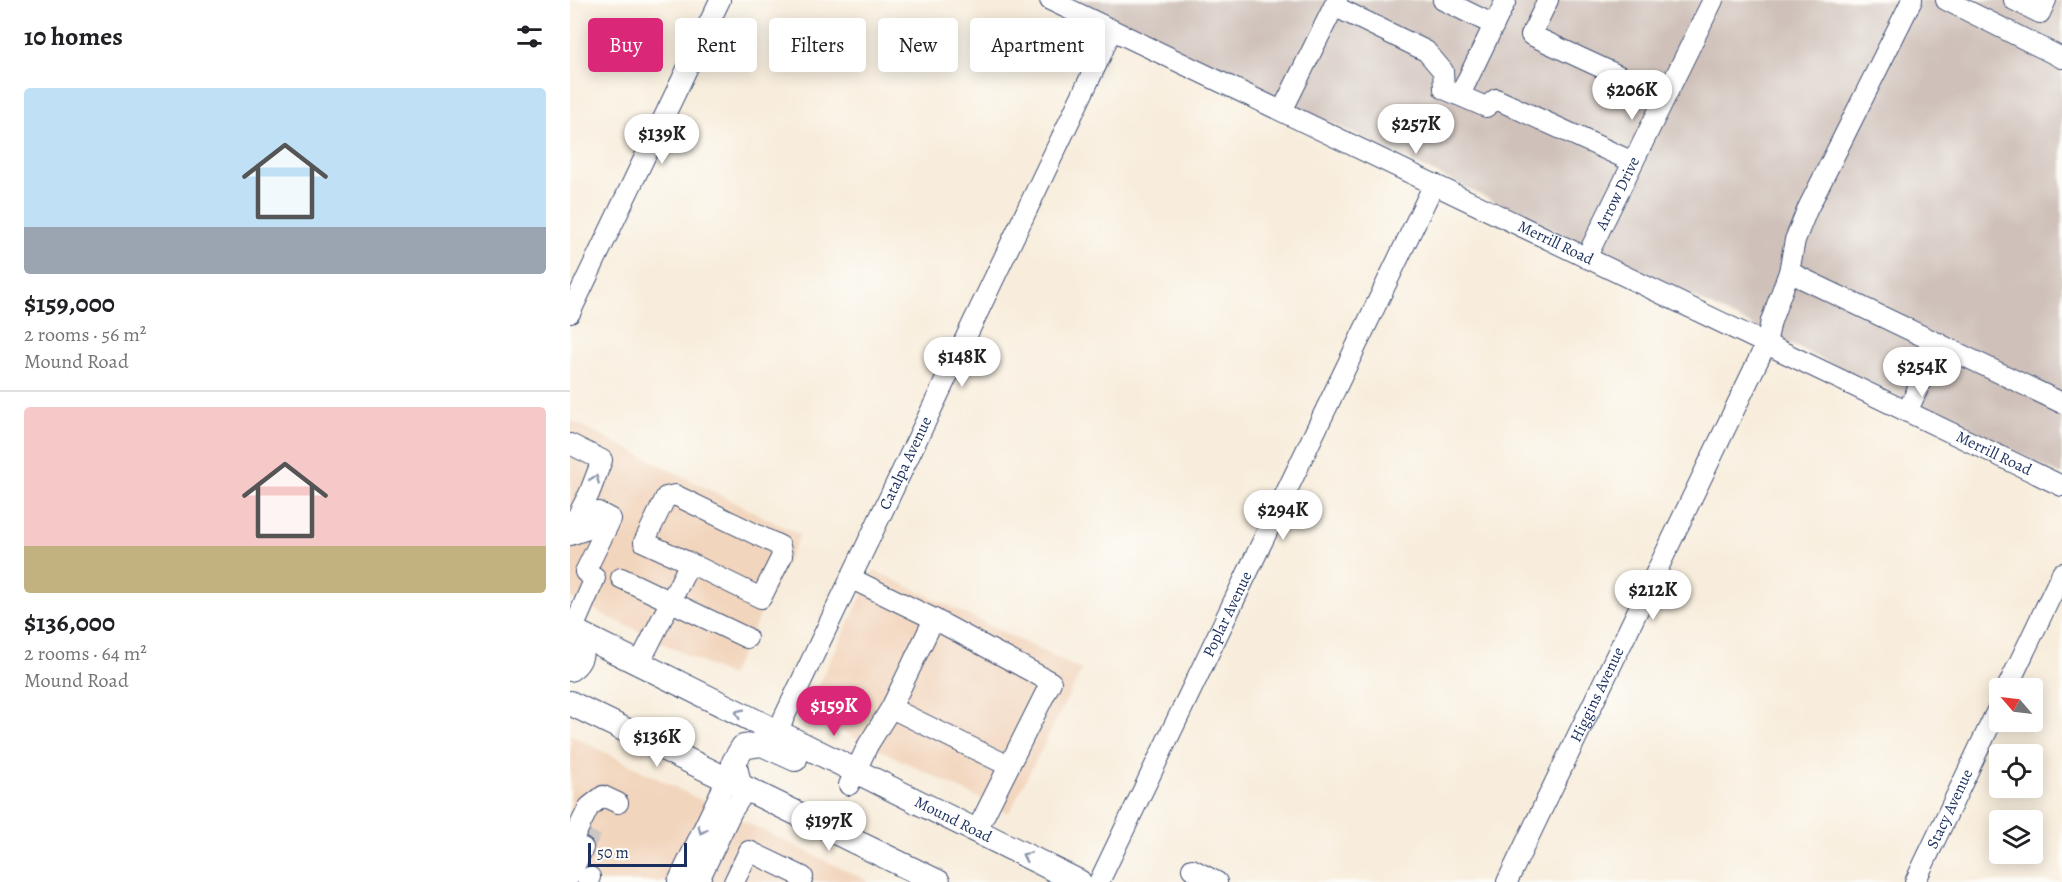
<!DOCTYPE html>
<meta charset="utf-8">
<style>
:root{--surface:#fff;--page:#f2f2f2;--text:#202124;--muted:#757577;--line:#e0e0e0;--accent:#db2777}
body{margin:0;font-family:Alegreya,serif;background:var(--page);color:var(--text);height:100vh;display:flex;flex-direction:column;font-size:22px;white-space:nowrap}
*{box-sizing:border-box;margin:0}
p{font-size:20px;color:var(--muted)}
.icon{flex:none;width:33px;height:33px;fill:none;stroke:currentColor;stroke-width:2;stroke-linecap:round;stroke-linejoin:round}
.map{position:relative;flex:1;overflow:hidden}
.details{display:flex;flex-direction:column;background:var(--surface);width:570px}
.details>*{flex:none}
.guide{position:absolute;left:18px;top:18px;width:570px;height:54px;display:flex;gap:12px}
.needle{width:39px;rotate:298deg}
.buttons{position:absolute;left:1419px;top:678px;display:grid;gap:12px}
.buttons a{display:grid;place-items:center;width:54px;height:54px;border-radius:6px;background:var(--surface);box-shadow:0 3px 15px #0003;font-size:30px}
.scale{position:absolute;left:18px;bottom:15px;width:99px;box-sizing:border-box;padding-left:6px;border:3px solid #1b2f5e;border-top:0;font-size:16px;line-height:21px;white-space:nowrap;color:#1b2f5e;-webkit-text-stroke:4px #fdfcf7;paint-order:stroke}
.price{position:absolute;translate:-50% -51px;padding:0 14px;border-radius:21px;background:#fff;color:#222;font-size:20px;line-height:39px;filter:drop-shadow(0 2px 3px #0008)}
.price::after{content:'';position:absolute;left:50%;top:36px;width:18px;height:14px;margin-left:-9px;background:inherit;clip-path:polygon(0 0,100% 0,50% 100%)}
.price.active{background:var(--accent);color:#fff}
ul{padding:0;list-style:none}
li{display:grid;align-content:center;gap:12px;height:318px;padding:0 24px}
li+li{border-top:2px solid var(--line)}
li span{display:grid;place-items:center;height:186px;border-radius:6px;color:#555}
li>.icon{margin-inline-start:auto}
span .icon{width:108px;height:108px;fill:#fffc;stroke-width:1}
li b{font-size:26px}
h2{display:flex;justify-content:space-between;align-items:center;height:72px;padding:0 24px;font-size:26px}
.tag{padding:0 21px;border-radius:6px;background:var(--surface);box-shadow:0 3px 15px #0003;font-size:21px;line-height:54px}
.tag.active{background:var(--accent);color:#fff}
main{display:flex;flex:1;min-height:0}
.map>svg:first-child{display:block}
</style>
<main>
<section class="details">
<h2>10 homes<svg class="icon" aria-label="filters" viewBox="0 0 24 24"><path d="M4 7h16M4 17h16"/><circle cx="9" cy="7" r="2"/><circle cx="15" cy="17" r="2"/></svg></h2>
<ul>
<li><span style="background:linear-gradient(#bfe0f5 75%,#9aa5b1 0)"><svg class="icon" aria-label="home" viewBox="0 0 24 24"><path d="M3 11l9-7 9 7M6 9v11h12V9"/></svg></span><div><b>$159,000</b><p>2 rooms · 56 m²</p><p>Mound Road</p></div></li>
<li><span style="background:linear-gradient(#f6c9c9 75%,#c2b280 0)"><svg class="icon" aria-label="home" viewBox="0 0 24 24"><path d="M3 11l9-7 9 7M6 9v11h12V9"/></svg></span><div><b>$136,000</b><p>2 rooms · 64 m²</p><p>Mound Road</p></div></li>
</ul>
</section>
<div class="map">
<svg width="1492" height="882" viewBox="0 0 1492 882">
<rect width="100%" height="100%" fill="#fdfcf7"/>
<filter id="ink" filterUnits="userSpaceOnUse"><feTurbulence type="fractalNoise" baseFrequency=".0167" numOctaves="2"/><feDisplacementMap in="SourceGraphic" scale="12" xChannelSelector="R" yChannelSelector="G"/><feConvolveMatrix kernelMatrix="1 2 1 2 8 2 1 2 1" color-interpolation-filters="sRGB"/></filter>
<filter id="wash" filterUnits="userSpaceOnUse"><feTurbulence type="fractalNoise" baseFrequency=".008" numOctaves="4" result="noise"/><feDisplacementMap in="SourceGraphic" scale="24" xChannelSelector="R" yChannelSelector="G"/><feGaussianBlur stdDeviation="1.35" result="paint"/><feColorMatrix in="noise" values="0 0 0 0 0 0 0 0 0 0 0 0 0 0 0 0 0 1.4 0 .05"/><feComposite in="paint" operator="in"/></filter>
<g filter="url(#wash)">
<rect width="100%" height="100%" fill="#f8eddc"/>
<path fill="#f2d5bd" d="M0 420 230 535 160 676 0 598Z
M304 570 512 670 439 813 235 713Z
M0 735 169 819 300 882H0Z"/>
<path fill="#cfc1ba" d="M504 0H1492V475L774 129Z"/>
</g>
<g filter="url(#ink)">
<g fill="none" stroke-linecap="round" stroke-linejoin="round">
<path stroke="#ccc7c3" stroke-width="20" stroke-dasharray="20 10" stroke-linecap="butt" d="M13 848 22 831"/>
<g stroke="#3c4c71" stroke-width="22">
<g id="minor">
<path id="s1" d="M480 0 1492 486"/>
<path d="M873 0 924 25"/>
<path d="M978 0 961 35 1095 97"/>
<path d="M1376 0 1492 58"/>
<path d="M1444 0 1470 13 1476 0"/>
<path d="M764 6 856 51 873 71 874 89 916 107 926 99 1063 162"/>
<path d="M890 95 936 0"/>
<path d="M712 111 767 0"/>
<path id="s2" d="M1016 258 1143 0"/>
<path d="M1219 272 1492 403"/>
<path d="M0 313 150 0"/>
<path d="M1337 412 1369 343"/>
<path d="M0 444 32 460 19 494 0 530"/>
<path d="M0 535 18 529 28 512 41 519 15 572 25 578 2 631"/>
<path d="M51 578 177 638"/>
<path d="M280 578 364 619 321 708"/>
<path d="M364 619 481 682 439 766"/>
<path d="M69 664 120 563 191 598 212 556 210 546 105 495 96 497 74 542 120 563"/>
<path d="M1437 688 1492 573"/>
<path id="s3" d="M207 732 531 55 541 30"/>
<path d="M279 785 298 745 321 708 439 766 406 832"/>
<path d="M0 845 19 807 33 796 48 803"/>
<path d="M622 869 647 882"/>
<path d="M0 876 13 848"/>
<path d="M18 882 20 877"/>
<path d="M108 882 157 779"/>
<path d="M128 882 162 811 177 788"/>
<path d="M164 882 179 851 233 877 231 882"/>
<path id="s4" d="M529 882 864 184"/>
<path id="s5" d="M937 882 1196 344 1201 321 1219 272 1225 240 1237 210 1342 0"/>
<path id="s6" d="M1345 882 1430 704"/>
</g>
</g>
<g stroke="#3c4c71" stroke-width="26">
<g id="major">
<path id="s7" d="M0 629 509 882"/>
<path d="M0 632C14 641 15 659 0 669"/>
<path d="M0 703 368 882"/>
<path d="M169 784 164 762 173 747 192 744 225 759"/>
</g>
</g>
<use href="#minor" stroke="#fff" stroke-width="20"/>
<use href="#major" stroke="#fff" stroke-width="24"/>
</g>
<defs><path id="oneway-chevron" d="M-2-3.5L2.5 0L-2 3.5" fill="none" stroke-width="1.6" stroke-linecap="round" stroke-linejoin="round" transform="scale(1.5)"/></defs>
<g stroke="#8d97ae">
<use href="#oneway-chevron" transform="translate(25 479) rotate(-69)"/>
<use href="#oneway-chevron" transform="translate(169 713) rotate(-154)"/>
<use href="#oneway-chevron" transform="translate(132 830) rotate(114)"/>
<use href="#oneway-chevron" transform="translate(456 856) rotate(-154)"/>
</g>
</g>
<g text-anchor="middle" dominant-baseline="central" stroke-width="4.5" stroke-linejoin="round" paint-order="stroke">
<g font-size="16" fill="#1b2f5e" stroke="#fdfcf7">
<text stroke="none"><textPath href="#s2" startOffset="72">Arrow Drive</textPath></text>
<text stroke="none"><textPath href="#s1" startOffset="561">Merrill Road</textPath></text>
<text stroke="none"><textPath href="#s1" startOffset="1047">Merrill Road</textPath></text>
<text stroke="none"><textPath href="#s3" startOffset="298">Catalpa Avenue</textPath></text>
<text stroke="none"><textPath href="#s4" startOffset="297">Poplar Avenue</textPath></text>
<text stroke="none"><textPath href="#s5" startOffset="208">Higgins Avenue</textPath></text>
<text stroke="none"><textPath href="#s6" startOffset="81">Stacy Avenue</textPath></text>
<text stroke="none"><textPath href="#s7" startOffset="428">Mound Road</textPath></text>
</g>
</g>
</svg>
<div class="buttons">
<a><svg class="needle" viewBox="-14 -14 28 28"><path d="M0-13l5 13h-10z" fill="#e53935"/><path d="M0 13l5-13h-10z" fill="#757577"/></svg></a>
<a><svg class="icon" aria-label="locate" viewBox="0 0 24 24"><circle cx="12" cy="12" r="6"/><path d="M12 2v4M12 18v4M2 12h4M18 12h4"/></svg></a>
<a><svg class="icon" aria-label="layers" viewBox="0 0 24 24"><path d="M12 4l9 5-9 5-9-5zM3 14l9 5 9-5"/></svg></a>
</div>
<div class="scale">50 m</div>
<b class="price" style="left:1062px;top:121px">$206K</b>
<b class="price" style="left:846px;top:155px">$257K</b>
<b class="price" style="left:92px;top:165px">$139K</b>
<b class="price" style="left:392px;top:388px">$148K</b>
<b class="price" style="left:1352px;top:398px">$254K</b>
<b class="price" style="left:713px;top:541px">$294K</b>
<b class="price" style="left:1083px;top:621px">$212K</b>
<b class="price active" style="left:264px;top:737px">$159K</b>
<b class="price" style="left:87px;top:768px">$136K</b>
<b class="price" style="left:259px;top:852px">$197K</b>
<div class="guide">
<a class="tag active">Buy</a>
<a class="tag">Rent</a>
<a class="tag">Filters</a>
<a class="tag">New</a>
<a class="tag">Apartment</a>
</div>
</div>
</main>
